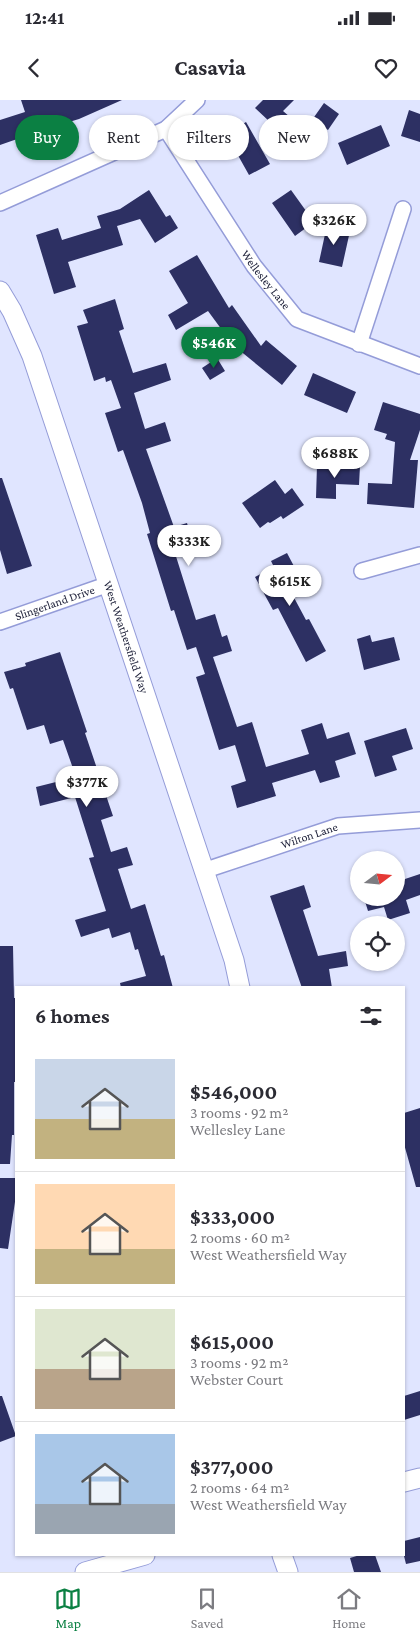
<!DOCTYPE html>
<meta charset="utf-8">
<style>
:root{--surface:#fff;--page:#f7f7f7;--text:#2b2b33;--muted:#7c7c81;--line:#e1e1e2;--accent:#0b8043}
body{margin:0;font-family:"Crimson Pro",serif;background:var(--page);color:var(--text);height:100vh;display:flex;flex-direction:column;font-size:19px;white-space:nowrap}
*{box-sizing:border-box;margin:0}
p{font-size:16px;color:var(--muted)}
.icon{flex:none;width:28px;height:28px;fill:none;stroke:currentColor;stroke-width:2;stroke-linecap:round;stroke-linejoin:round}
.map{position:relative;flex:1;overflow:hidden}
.sheet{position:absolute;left:15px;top:886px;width:390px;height:570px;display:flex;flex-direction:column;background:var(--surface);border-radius:0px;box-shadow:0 1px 4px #0004}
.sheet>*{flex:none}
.guide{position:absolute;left:15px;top:15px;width:390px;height:45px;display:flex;gap:10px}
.needle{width:32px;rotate:74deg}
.tools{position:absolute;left:350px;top:751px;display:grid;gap:10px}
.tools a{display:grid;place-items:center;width:55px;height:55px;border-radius:50%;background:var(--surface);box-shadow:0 1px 4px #0004;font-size:25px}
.price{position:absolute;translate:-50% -42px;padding:0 11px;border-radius:18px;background:#fff;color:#222;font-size:16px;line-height:32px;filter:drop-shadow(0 1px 2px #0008)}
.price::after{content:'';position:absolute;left:50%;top:30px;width:15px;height:11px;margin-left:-8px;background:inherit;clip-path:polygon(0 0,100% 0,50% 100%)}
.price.selected{background:var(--accent);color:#fff}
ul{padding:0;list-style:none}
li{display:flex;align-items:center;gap:15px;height:125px;padding:0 20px}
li+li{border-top:1px solid var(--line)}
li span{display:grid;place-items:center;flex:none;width:140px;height:100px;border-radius:0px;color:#555}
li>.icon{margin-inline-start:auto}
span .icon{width:60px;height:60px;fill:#fffc;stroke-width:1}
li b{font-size:21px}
h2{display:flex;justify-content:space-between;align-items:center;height:60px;padding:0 20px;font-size:21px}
.tag{padding:0 18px;border-radius:22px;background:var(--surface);box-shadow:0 1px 4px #0004;font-size:18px;line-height:45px}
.tag.selected{background:var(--accent);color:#fff}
.status{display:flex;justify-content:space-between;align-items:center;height:35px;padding:0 25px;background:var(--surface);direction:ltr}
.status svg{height:14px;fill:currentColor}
header{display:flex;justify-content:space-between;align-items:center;height:65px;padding:0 20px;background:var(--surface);font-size:22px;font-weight:700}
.menu{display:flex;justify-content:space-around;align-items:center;height:70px;border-top:1px solid var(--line);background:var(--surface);font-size:14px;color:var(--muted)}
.menu a{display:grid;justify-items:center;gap:2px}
.menu .selected{color:var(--accent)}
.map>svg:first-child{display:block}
</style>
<div class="status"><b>12:41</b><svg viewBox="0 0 49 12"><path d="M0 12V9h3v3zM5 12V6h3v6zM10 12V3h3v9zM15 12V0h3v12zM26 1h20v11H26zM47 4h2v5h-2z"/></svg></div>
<header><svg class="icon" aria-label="back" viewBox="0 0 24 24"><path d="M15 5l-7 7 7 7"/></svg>Casavia<svg class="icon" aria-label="heart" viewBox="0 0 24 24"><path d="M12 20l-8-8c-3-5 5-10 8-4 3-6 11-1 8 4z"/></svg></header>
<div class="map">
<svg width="420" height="1472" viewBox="0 0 420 1472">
<rect width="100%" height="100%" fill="#e0e5ff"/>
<path fill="#2d3063" d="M21 0H122L79 19 19 37 20 38 0 45V20L25 12Z
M263 0H294L283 11 297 23 285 36 255 8Z
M324 3 339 14 328 30 312 20Z
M409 10 420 14V42L401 36Z
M246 22 270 64 249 75 226 34Z
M381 25 390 46 347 65 338 43Z
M149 90 166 117 170 115 178 128 155 143 140 119 117 126 123 145 68 162 76 187 54 194 36 135 58 128 62 140 101 128 97 116 120 109Z
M291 90 314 122 295 136 272 103Z
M327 125 350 131 342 167 319 162Z
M197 155 229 208 232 205 261 246 266 240 297 266 282 285 233 245 208 211 176 230 168 215 188 203 169 171Z
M115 199 124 229 119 231 133 273 166 263 171 280 134 293 145 329 165 322 171 341 146 349 174 427 187 423 193 444 174 450 196 520 215 514 222 537 227 535 232 551 213 557 237 627 252 622 266 667 309 654 301 630 322 623 327 639 349 632 356 654 335 661 340 677 320 683 315 670 272 683 276 696 237 708 231 686 246 681 235 645 219 650 196 577 205 574 196 547 187 550 174 510 171 511 147 434 150 433 142 403 123 350 118 352 105 313 121 308 111 280 106 282 105 277 94 281 77 226 88 223 83 210Z
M217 258 225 271 210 280 202 268Z
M313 273 356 292 347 313 304 295Z
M383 302 420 314V330L410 360H418L414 408 367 404 368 383 392 384 395 342 385 339 387 334 374 330Z
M317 365 360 366 359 385 336 384V399L316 398Z
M0 378H2L32 466 7 474 0 450Z
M275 380 285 394 292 388 304 405 283 419 281 416 270 423 268 422 260 428 242 403Z
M287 453 297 472 284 479 306 520 309 519 326 551 306 562 278 508 273 510 255 477 274 467 271 461Z
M370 535 372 542 394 537 400 560 364 570 357 539Z
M60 552 87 632 85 633 113 716 101 720 111 752 127 747 133 765 118 769 131 809 145 804 161 856 164 855 173 888H121L120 883 146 876 138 849 135 850 130 832 112 838 109 828 81 837 75 820 106 811 89 758 94 757 75 697 40 706 36 687 76 677 63 640 50 644 44 625 27 630 13 588 10 589 4 572 26 566 25 563Z
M406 628 413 649 392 656 397 670 375 677 364 641Z
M420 774V795L406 800 410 813 388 820 384 807 368 811 364 798H396V782Z
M304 785 311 807 303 810 318 856 346 851 348 866 329 869 332 888H302L270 796Z
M0 846H13L14 898H16V982H14V1035H12L10 1064H0Z
M420 1008V1087H416L404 1044V1013Z
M0 1078H16V1095L8 1149 0 1148Z
M420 1291V1315L404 1320V1296Z
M0 1296H2L16 1336 0 1342Z
M420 1437V1461L406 1464 404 1456V1441Z
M360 1455H375L381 1472H354L350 1458Z"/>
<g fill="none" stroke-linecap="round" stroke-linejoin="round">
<g stroke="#949cd8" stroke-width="18">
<g id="minor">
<path id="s1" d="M166 29 254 166 297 219 420 266"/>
<path d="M0 103 166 29 197 0"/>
<path d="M359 244 403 109"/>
<path d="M362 471 420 455"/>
<path id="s2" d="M0 522 109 484"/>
<path id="s3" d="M203 771 338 726 420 720"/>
</g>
</g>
<g stroke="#949cd8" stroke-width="21">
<g id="tertiary">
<path id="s4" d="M0 191 12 211 32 256 234 860 240 888"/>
<path d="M404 1382 420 1378"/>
<path d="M282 1455 288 1472"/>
<path d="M85 1472 145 1455"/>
</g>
</g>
<use href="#minor" stroke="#fff" stroke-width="15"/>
<use href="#tertiary" stroke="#fff" stroke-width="19"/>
</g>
<g text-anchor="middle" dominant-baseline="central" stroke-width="5" stroke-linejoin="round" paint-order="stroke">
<g font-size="12" fill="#21243c" stroke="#f3f3f3">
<text stroke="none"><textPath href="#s1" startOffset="181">Wellesley Lane</textPath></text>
<text stroke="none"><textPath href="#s2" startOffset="58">Slingerland Drive</textPath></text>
<text stroke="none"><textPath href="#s4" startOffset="369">West Weathersfield Way</textPath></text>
<text stroke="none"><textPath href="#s3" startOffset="112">Wilton Lane</textPath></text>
</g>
</g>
</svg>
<div class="tools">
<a><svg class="needle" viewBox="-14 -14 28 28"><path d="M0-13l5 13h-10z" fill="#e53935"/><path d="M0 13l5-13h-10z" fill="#7c7c81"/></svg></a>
<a><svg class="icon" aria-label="locate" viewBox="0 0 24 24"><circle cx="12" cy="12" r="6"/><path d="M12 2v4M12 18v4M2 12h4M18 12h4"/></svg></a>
</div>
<b class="price" style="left:334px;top:146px">$326K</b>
<b class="price selected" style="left:214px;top:269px">$546K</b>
<b class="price" style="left:335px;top:379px">$688K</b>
<b class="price" style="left:189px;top:467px">$333K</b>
<b class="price" style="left:290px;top:507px">$615K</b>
<b class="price" style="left:87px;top:708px">$377K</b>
<div class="guide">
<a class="tag selected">Buy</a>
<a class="tag">Rent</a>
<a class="tag">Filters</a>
<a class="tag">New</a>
</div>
<section class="sheet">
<h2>6 homes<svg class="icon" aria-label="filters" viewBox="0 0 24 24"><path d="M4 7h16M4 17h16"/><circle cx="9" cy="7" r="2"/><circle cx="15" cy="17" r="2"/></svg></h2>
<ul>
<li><span style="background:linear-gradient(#c9d6e8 60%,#c2b280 0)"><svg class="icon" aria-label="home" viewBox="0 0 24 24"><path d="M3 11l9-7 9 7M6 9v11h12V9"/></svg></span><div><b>$546,000</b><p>3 rooms · 92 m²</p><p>Wellesley Lane</p></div></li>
<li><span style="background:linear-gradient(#ffd9b3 65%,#c2b280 0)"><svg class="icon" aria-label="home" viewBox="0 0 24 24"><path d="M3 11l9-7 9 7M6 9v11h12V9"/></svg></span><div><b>$333,000</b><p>2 rooms · 60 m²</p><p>West Weathersfield Way</p></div></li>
<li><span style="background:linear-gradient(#dfe7d0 60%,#b9a48a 0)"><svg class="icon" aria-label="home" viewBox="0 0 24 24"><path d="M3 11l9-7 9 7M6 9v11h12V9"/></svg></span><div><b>$615,000</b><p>3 rooms · 92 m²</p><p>Webster Court</p></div></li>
<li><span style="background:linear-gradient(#a9c7e8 70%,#9aa5b1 0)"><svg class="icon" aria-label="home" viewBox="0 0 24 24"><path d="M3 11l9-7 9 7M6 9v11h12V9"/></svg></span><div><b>$377,000</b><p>2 rooms · 64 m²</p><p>West Weathersfield Way</p></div></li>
</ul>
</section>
</div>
<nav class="menu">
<a class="selected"><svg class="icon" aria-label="map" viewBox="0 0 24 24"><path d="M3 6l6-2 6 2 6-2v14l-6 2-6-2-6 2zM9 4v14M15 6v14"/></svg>Map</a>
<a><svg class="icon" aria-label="saved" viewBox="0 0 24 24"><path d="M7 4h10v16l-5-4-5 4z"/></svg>Saved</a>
<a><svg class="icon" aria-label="home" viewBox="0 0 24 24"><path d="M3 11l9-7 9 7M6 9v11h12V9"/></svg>Home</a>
</nav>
